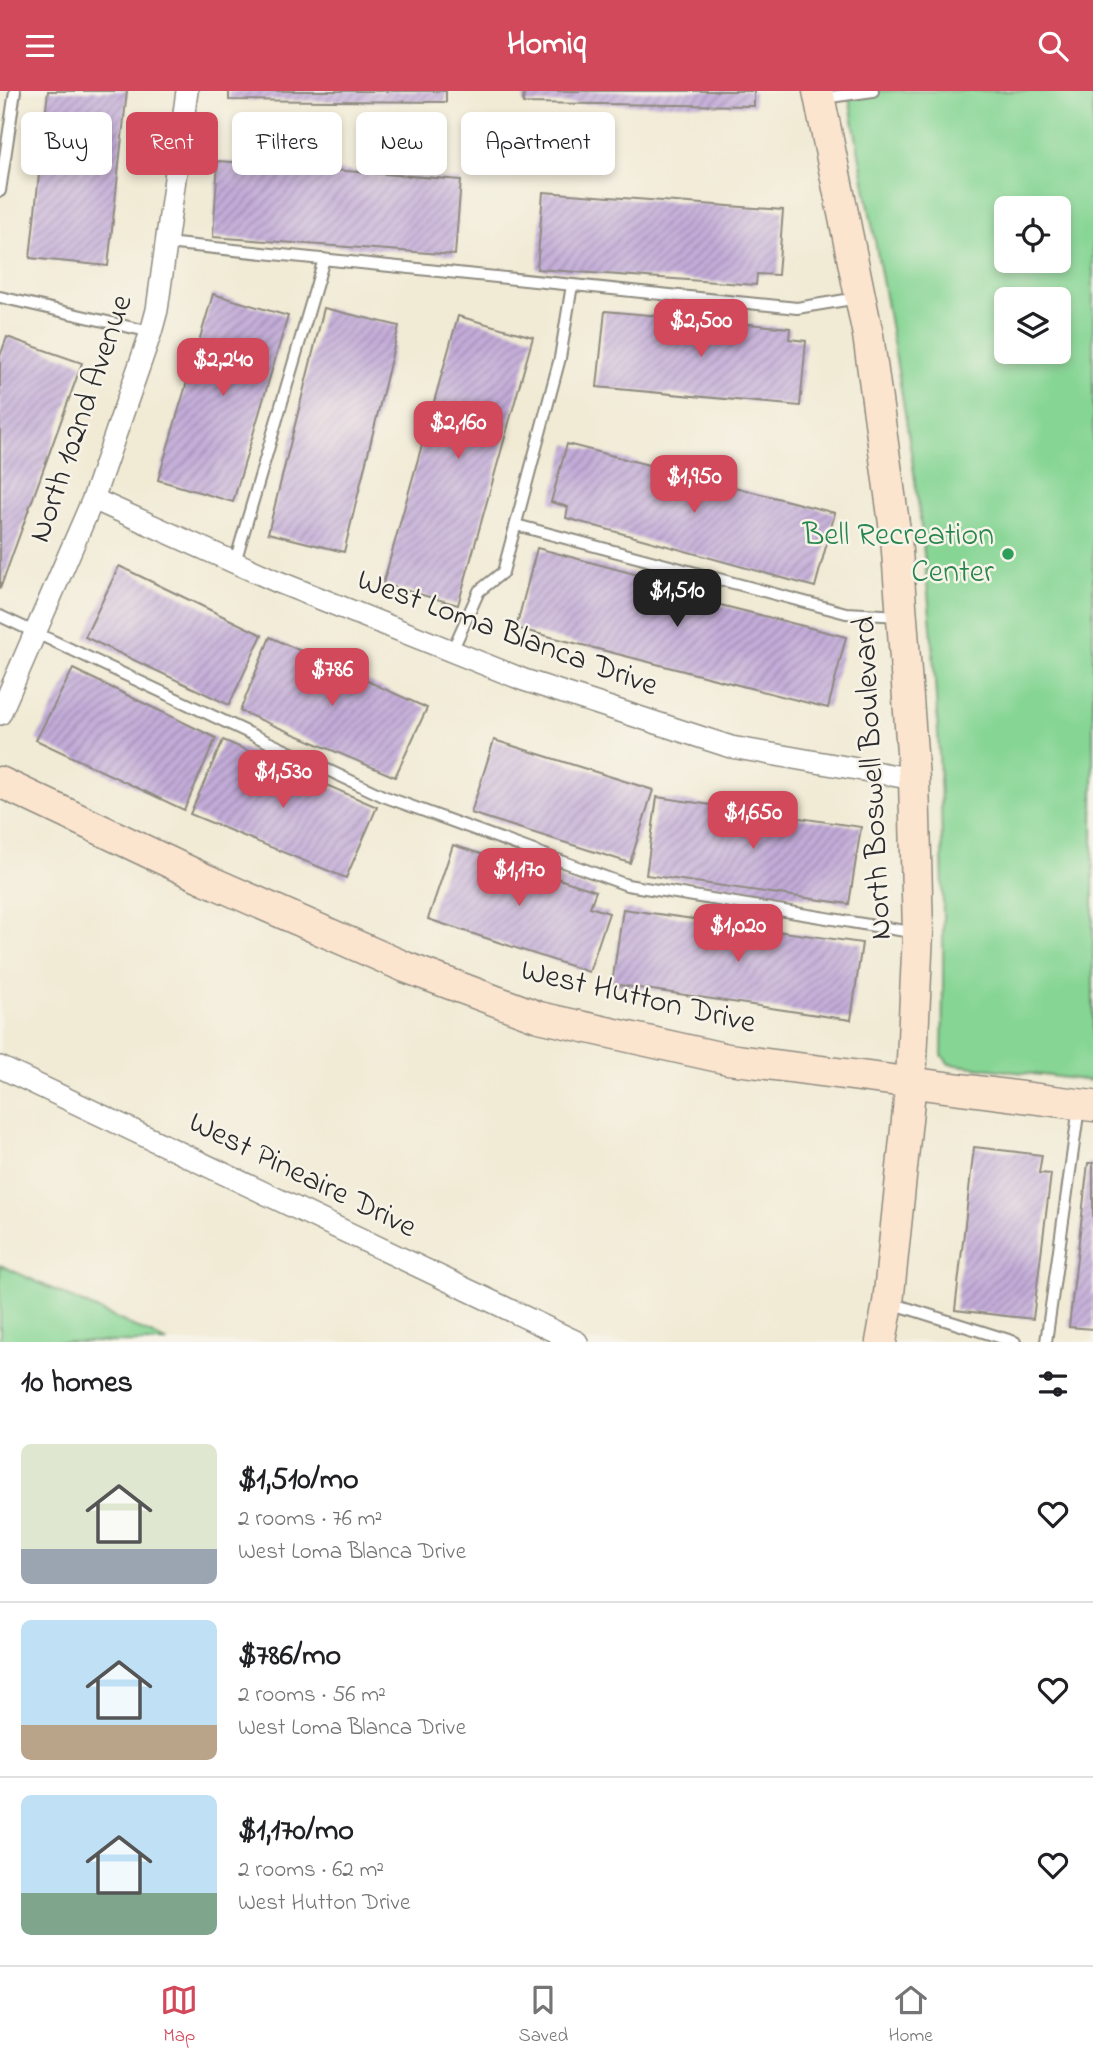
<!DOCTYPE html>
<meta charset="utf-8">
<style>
:root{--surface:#fff;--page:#f2f2f2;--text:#202124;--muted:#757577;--line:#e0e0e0;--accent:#d1495b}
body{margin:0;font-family:"Indie Flower",sans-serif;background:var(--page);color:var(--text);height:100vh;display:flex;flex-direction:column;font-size:26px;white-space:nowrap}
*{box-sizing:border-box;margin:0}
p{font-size:23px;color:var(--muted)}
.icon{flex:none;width:38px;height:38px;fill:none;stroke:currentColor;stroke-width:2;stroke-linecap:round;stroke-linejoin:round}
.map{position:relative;height:1251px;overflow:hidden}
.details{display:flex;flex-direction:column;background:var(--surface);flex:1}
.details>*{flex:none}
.guide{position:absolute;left:21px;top:21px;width:700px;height:63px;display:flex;gap:14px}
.buttons{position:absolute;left:994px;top:105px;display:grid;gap:14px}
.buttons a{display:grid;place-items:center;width:77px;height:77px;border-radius:10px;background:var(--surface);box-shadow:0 4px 10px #0003;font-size:35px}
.price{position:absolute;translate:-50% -60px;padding:0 16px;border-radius:14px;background:var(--accent);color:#fff;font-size:23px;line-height:46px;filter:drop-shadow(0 2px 4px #0008)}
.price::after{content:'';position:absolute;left:50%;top:42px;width:21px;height:16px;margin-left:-10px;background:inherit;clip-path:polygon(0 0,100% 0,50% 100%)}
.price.current{background:#222;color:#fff}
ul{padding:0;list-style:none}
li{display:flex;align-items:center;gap:21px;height:175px;padding:0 21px}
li+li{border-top:2px solid var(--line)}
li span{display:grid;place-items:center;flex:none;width:196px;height:140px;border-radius:10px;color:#555}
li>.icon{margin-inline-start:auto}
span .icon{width:84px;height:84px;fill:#fffc;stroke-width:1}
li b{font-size:30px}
h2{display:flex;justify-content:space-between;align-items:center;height:84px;padding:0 21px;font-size:30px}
.chip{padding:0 24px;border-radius:10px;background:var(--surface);box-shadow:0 4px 10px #0003;font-size:24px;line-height:63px}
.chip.current{background:var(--accent);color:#fff}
header{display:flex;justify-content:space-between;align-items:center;height:91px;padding:0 21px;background:var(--accent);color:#fff;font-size:32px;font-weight:700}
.tab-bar{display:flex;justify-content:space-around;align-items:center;height:98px;border-top:2px solid var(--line);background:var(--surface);font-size:19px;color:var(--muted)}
.tab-bar a{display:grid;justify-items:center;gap:4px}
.tab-bar .current{color:var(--accent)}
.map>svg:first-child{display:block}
</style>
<header><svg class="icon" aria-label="menu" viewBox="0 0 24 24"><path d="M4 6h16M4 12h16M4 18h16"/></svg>Homiq<svg class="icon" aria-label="search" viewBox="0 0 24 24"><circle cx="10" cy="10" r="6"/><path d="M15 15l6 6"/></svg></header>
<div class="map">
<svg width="1093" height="1251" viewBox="0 0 1093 1251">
<defs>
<pattern id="building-hatch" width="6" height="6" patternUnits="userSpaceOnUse" patternTransform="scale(1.75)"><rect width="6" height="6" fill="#c3acd9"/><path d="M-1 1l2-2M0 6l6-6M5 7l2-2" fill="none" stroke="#9f8cb0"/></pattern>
</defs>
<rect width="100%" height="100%" fill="#f7f3e8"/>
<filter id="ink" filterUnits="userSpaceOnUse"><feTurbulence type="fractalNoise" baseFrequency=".0143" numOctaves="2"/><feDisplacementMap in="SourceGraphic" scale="14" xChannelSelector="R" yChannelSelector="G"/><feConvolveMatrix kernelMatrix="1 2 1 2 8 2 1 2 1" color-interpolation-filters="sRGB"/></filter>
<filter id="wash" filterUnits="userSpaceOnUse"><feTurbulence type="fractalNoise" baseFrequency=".00686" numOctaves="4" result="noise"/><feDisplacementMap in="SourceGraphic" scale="28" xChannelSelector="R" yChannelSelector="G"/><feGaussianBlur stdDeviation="1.57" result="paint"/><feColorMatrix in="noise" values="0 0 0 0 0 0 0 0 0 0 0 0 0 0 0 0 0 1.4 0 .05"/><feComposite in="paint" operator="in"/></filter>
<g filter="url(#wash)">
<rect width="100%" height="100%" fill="#f1ebd5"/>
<path fill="#86d594" stroke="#588060" stroke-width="2" fill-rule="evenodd" d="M848 0H1093V990L949 973 942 964C946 771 941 573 914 382 896 254 870 127 848 0ZM1006 117H1059V170H1006ZM1006 208H1059V261H1006Z
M0 1174 168 1251H0Z"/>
<g id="blocks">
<path fill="url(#building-hatch)" d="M48 0H127L108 175 30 167Z
M229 0H446V11L229 9Z
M524 0H754V15L523 12Z
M218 70 461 89 455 164 213 146Z
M543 101 783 119 778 184 757 183 756 194 537 178Z
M213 203 288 225 233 411 158 389Z
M324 217 399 235 344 461 268 442Z
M605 220 790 237 789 248 806 250 800 315 597 296Z
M458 225 533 246 458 514 383 493Z
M7 246 82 272 0 498V265Z
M567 353 835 422 815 496 566 427 568 416 551 411Z
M537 457 691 498 689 506 846 546 828 617 516 537Z
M119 475 262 544 229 614 85 546Z
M270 546 427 617 395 686 240 620Z
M73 578 216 647 184 719 36 649Z
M223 649 377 716 346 787 190 723Z
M494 649 653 699 630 772 471 722Z
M657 706 861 736 849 813 646 784Z
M453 754 596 800 590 816 609 822 589 881 428 828Z
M623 818 862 852 851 929 612 893Z
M974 1056 1042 1064 1039 1082 1051 1083 1033 1228 955 1219Z
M1088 1072H1093V1238L1069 1236Z"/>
</g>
</g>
<g filter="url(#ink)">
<use href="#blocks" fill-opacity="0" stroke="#8e8b80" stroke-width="2"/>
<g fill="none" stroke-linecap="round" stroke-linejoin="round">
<g stroke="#8e8b80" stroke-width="14">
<path id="lane" d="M823 7 873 0
M0 100 15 0
M166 152 797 217 858 207
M0 206 151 241
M516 434 846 522 901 525
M235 471 324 168
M0 525 383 705 627 794 917 842
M452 560 479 500 503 481 560 267 572 194
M891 1212 1015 1251
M1046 1251 1079 1016"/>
</g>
<g stroke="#8e8b80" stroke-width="24">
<path id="street" d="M93 408 276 490 524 589 731 656 914 688
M0 623 93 408 151 241 157 219 187 0
M0 976 577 1251"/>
</g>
<g stroke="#8e8b80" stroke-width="33">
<path id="secondary" d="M818 0 868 244 896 447 914 688 918 842 911 990 888 1212 881 1251
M0 691 207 789 405 876 539 926 728 968 1093 1015"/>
</g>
<use href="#lane" stroke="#fff" stroke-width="10"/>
<use href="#street" stroke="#fff" stroke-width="21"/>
<use href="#secondary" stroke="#fce5cf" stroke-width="30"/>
</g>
</g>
<circle fill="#2e9e5b" stroke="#f7f3e8" stroke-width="2.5" cx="1008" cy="463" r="7"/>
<g text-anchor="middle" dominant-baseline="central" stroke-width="5" stroke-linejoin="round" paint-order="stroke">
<g font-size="32" fill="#2b2b2b" stroke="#f7f3e8">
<text transform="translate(82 328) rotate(-71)">North 102nd Avenue</text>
<text transform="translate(507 543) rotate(20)">West Loma Blanca Drive</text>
<text transform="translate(874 687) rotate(-93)">North Boswell Boulevard</text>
<text transform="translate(638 907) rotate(13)">West Hutton Drive</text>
<text transform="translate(302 1085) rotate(26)">West Pineaire Drive</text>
</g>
<g font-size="32" fill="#27864d" stroke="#f7f3e8" text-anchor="end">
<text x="994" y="445">Bell Recreation<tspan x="994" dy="37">Center</tspan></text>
</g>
</g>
</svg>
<div class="buttons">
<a><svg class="icon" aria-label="locate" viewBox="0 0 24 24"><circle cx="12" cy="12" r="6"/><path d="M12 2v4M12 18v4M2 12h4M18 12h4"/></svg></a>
<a><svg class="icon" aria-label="layers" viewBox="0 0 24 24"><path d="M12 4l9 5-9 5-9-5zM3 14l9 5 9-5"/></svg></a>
</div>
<b class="price" style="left:701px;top:268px">$2,500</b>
<b class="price" style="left:223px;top:307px">$2,240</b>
<b class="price" style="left:458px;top:370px">$2,160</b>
<b class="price" style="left:694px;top:424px">$1,950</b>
<b class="price current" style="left:677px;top:538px">$1,510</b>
<b class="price" style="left:332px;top:617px">$786</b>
<b class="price" style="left:283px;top:719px">$1,530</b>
<b class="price" style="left:753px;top:760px">$1,650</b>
<b class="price" style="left:519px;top:817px">$1,170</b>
<b class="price" style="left:738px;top:873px">$1,020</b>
<div class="guide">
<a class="chip">Buy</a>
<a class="chip current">Rent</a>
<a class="chip">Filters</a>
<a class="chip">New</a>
<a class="chip">Apartment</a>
</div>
</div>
<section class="details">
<h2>10 homes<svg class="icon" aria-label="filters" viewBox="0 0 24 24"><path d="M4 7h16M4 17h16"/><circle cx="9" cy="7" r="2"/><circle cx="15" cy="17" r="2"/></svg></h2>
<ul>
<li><span style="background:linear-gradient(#dfe7d0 75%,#9aa5b1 0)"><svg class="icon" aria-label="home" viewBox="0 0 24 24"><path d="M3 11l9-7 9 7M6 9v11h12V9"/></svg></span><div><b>$1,510/mo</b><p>2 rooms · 76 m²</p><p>West Loma Blanca Drive</p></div><svg class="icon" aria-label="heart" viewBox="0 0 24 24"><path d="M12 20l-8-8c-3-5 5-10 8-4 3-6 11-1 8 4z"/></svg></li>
<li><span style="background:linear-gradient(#bfe0f5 75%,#b9a48a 0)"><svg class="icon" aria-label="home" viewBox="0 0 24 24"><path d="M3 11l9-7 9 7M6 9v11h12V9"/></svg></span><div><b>$786/mo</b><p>2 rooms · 56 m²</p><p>West Loma Blanca Drive</p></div><svg class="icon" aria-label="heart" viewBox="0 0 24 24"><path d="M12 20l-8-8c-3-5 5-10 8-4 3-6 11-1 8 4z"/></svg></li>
<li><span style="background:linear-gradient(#bfe0f5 70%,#7fa58c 0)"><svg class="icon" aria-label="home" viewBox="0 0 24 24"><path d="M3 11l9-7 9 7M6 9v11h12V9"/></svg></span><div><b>$1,170/mo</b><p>2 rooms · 62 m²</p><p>West Hutton Drive</p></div><svg class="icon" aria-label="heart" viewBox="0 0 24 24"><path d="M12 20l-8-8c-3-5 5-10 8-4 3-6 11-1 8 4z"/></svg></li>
</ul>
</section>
<nav class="tab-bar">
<a class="current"><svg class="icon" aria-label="map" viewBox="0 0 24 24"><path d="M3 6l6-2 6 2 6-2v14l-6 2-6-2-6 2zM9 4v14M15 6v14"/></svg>Map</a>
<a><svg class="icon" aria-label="saved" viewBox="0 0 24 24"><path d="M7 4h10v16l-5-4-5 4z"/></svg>Saved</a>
<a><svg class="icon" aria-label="home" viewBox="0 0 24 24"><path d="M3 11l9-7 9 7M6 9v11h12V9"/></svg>Home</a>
</nav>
